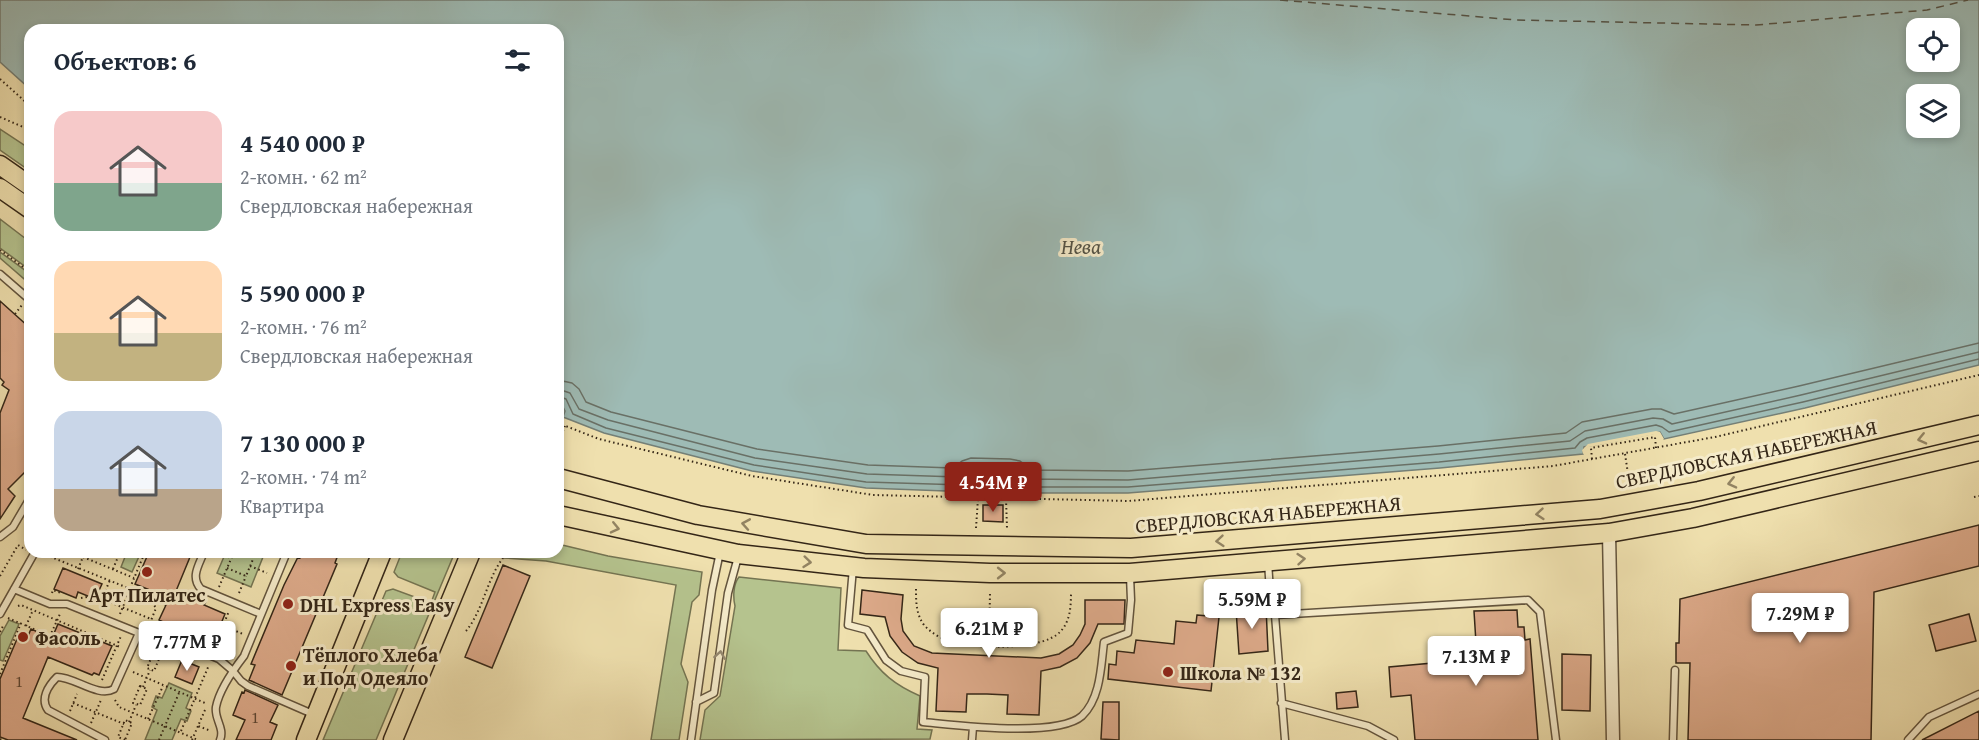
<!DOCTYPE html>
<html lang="ru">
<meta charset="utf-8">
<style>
:root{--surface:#fff;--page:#f6f6f7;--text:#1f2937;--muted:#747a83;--accent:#8f2418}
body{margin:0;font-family:"Gentium Book Plus",serif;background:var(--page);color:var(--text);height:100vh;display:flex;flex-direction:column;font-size:22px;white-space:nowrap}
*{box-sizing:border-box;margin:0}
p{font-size:20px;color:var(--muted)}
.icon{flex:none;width:33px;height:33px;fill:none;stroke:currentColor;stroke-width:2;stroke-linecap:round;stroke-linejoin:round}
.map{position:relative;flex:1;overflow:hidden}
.drawer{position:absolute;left:24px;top:24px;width:540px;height:534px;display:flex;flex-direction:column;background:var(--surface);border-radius:18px;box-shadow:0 3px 9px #0003}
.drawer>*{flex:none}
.fabs{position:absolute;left:1906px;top:18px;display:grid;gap:12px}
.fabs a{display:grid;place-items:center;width:54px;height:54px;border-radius:12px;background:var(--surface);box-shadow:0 3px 9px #0003;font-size:30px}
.price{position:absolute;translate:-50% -51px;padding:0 14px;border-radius:6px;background:#fff;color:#222;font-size:20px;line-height:39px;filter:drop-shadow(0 2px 3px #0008)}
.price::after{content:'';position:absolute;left:50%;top:36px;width:18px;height:14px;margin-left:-9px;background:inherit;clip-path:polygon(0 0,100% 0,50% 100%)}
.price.active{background:var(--accent);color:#fff}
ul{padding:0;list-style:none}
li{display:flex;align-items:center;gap:18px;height:150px;padding:0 30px}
li span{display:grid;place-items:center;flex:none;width:168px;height:120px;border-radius:18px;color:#555}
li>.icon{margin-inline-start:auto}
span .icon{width:72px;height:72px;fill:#fffc;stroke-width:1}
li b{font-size:26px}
h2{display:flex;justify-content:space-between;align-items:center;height:72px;padding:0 30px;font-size:26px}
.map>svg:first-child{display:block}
</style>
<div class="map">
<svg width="1979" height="740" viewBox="0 0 1979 740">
<rect width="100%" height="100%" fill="#efe0ae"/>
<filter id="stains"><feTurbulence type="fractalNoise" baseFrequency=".00333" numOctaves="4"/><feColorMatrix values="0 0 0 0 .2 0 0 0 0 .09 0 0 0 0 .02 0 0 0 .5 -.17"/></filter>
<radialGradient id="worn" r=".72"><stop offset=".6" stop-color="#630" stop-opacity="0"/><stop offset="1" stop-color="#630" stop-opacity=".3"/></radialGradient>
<path fill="#b5c38e" stroke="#747452" stroke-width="1.5" d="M0 129 30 149V171L0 150Z
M0 219 30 242V270L0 248Z
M0 252 30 274V284L0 258Z
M558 544 608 556 702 572 699 595 692 602 681 664 688 682 679 740H651L676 585 546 561 505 558 511 552H558Z
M127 552H141L132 572 121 567Z
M226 552H265L251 587 217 573Z
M402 552H455L376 740H323L386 591 393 589 431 603 435 592 398 577 394 572Z
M739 577 841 588 838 650 866 651C880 673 895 685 920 696L917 729 932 730 930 739 700 740 705 710 720 696 735 606C733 598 733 584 739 577Z
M9 620 19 624 3 661 0 660V636Z
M169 683 192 693 186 708 191 711 187 721 181 719 172 740H145L157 710 152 707 156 696 162 698Z"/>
<path fill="#9ebbb5" stroke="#747f76" stroke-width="1.5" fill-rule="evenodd" d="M0 0H1979V365L1805 408 1664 439 1660 432 1584 447 1583 454 1440 468 1128 493H1011V481L973 480 972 492 866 488 752 471 604 433 563 417 565 411 561 403 558 401V30H30V89L0 62ZM1917 28H1950V62H1917ZM1917 94H1950V128H1917Z"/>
<path fill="#efe0ae" d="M1656 431 1660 432 1664 439 1661 440 1656 434 1589 447 1585 450 1586 453 1583 454 1582 450 1588 444Z"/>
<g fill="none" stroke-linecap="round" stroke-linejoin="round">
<path stroke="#697066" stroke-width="1.5" d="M558 380 572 383 579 389 586 402 611 412 757 449 868 465 953 468 962 461 971 458 1010 459 1020 461 1032 470 1128 471 1438 446 1566 433 1582 422 1652 409H1661L1674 414 1799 386 1979 343
M558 389 570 393 579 409 608 420 755 458 867 474 958 477 964 471 971 467 1010 468 1019 471 1026 479 1128 480 1439 454 1570 441 1585 431 1653 418 1663 419 1672 424 1801 395 1979 352
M558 396 566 399 573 414 606 428 754 465 866 482 964 485 966 484 968 477 973 475H1010L1015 478 1018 485 1020 487H1128L1439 462 1575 448 1580 442 1587 438 1656 425 1662 427 1669 432 1803 402 1979 359"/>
<path stroke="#545346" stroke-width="1.5" stroke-dasharray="8 6" stroke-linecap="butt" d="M1280 0 1516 20 1756 25 1927 10 1968 0"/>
</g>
<path fill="#ddaa8a" stroke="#342617" stroke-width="1.5" d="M0 301 30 328V467L8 489 15 496 0 519V413L9 390 2 385 4 382 0 378Z
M983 505H1003V522L983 521Z
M1979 525V566L1874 592 1871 740H1688L1690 663H1676V643H1679L1680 599Z
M149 552H188L186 556 190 557 176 591 206 602 204 605 225 614 213 643 206 640 205 643 164 626 165 623 159 620 166 605 154 600 157 593 135 584Z
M303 552H339L335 563 337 564 282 695 249 680 255 665 251 664 284 585 298 557 300 558Z
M503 565 530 576 492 668 465 657Z
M63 568 102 584 95 599 78 592 76 598 54 589Z
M862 590 903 595 901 619 903 631 914 646 932 653 1041 658 1059 654 1073 645 1080 635 1085 624V600H1125L1124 624H1098L1090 643 1077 658 1060 667 1041 671 1039 715 1007 714 1008 695 987 694H967L966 712 936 711 938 668 918 663 902 652 890 636 885 617 860 614Z
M1266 607 1268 651 1239 654 1236 609Z
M1517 610 1518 627H1524L1525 640 1530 639 1538 740H1415L1411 695 1391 697 1389 667 1477 659 1474 611Z
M1969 614 1976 641 1936 651 1929 625Z
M1197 615 1219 617 1211 691 1108 679 1109 664 1116 665 1117 651 1134 653 1136 640 1174 644 1176 621 1196 623Z
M58 624 112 646 99 675 94 673 92 675 48 657 23 718 77 740H8L0 737V679L20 632 28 636 31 629 52 638Z
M1562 654 1591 655 1590 711 1562 710Z
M182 660 199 667 192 684 175 677Z
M245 690 278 705 270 722 277 725 271 740H236L245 720 233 715 242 692 244 693Z
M1356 691 1358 707 1337 709 1336 693Z
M1103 702H1119V740L1101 739Z
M1979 711V740H1922Z"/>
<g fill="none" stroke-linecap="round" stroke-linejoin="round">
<g stroke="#63543d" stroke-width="9">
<path id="service" d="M0 274 30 300
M0 537 13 527 30 498
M204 552C199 565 190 577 201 589L261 614
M1268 562 1271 607 1275 615 1285 740
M853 568 848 625 867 630 886 660 901 671 925 677 923 722C956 725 1057 738 1082 716 1101 698 1101 665 1104 642L1128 633 1131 600 1130 576
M14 589 50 604H67L139 633 153 632 219 659 233 671 241 681 248 686 315 715
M0 614 35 552
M1275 615 1528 600 1540 612 1556 740
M696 702 714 693 728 593 738 557
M1281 703 1368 726 1394 740
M105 740 48 710C40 699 48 686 57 677 75 677 98 698 114 689L139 633
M220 740C225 728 214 719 216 707 219 691 234 669 244 656L287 552
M691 740 712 590 720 552
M972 740 973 727
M1673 740 1675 670
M1908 740 1929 717 1979 694"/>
</g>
<g stroke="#63543d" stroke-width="15">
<path id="minor" d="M1609 533 1613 740"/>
</g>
<g stroke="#342617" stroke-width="21">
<path id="primary" d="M0 165 30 186
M0 188 30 209
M558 478 698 515 866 544 1131 548 1600 509 1699 491 1979 425
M558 515 738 554 864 568 990 573H1130L1609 533 1693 518 1979 451
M306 740 382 552
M393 740 471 552"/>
</g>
<path stroke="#342617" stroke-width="2" stroke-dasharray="1.5 3" stroke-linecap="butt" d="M0 79 30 106
M0 117 30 130
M0 250 30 272
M15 314 22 305
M558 423 599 439 752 476 873 495 1128 501 1553 466 1715 437 1979 375
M558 444 565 426
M1625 454 1630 487
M1592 459 1591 448 1655 437 1656 448
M1974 497 1979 496
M1006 499 1007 528
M976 528 978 499
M78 552 84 554
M215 552 231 558
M46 555 148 596 156 608 150 623
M83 557 134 578
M250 566 267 573
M227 568 246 576 256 552
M78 569 85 552
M113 569 120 552
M0 576 18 545 26 550
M219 587 234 552
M130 588 145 552
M916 589C916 602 916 614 924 625 933 635 947 642 960 644 985 648 1042 650 1060 632 1070 622 1071 607 1071 593
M52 593 53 590 61 593
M239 593 246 576
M81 598 87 597 100 603
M102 599 151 619
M100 603 110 580
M18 606 21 605 120 647
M120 614 130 589
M8 618 50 636 60 614
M26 626 33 610
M224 626 243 634
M466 631C485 608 487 574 508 552
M0 632 4 624
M989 645 990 593
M214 648 229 611
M154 651 161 654 154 671 147 668Z
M133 672 205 703
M0 674 21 623
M102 680 121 636
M140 686 147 689 140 705 133 703Z
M143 687 150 670
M115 700 119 707 198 740
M73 703 124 724
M205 710 198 726 211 731
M70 711 77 694
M148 719 163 686
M129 722 136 705
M91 723 101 700
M181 731 209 665
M0 739 2 740
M125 740 118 737 125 720 132 723 125 740
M159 740 179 693
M192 740 198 726"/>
<use href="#service" stroke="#f5ebca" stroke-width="6"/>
<use href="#minor" stroke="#f5ebca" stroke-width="12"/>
<use href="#primary" stroke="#efe0ae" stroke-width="18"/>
</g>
<defs><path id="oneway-chevron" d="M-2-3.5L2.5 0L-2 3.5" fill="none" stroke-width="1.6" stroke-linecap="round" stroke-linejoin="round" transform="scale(1.5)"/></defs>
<g stroke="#928362">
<use href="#oneway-chevron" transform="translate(1922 439) rotate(167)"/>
<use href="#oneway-chevron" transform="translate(1732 483) rotate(167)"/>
<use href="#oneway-chevron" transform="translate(1540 514) rotate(175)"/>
<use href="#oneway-chevron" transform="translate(746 524) rotate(-170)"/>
<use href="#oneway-chevron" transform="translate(615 528) rotate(13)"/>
<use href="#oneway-chevron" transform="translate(1220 541) rotate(175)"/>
<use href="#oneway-chevron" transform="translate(1301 559) rotate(-5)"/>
<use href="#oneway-chevron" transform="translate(807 562) rotate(6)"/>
<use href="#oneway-chevron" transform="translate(1001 573)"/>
</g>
<use stroke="#948870" href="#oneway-chevron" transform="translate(720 655) rotate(-81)"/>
<g fill="#8f2418" stroke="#f5ebca" stroke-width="2">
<circle cx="147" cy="572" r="6"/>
<circle cx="288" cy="604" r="6"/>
<circle cx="23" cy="637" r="6"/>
<circle cx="291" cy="666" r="6"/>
<circle cx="1168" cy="672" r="6"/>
</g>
<g text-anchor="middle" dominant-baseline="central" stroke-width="6" stroke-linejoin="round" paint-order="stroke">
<g font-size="16" fill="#5e4734">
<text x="19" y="681">1</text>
<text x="255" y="717">1</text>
</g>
<g font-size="20" fill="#342617" stroke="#f5ebca">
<text transform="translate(1746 454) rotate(-12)">СВЕРДЛОВСКАЯ НАБЕРЕЖНАЯ</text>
<text transform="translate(1268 514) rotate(-5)">СВЕРДЛОВСКАЯ НАБЕРЕЖНАЯ</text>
</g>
<g font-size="20" font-weight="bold" fill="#342617" stroke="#f5ebca" text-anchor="start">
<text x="147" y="594" text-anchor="middle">Арт Пилатес</text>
<text x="300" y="604">DHL Express Easy</text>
<text x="35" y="637">Фасоль</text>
<text x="303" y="654">Тёплого Хлеба<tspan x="303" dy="23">и Под Одеяло</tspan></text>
<text x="1180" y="672">Школа № 132</text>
</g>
<g font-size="21" font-style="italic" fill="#545346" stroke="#f5ebca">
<text x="1081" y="246">Нева</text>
</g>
</g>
<rect width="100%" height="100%" filter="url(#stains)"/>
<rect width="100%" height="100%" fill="url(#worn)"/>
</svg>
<div class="fabs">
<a><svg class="icon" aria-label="locate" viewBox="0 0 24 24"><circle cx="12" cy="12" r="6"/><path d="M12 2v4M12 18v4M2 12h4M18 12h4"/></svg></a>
<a><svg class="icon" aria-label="layers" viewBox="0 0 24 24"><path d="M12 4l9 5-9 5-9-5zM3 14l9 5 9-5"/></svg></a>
</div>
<b class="price active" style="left:993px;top:513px">4.54M ₽</b>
<b class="price" style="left:1252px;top:630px">5.59M ₽</b>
<b class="price" style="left:1800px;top:644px">7.29M ₽</b>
<b class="price" style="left:989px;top:659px">6.21M ₽</b>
<b class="price" style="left:187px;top:672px">7.77M ₽</b>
<b class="price" style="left:1476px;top:687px">7.13M ₽</b>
<section class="drawer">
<h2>Объектов: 6<svg class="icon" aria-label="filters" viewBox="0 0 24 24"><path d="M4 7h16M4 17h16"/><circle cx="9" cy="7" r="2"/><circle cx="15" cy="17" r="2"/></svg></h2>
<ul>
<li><span style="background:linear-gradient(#f6c9c9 60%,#7fa58c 0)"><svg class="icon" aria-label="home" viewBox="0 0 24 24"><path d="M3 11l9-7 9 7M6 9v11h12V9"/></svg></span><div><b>4 540 000 ₽</b><p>2-комн. · 62 m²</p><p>Свердловская набережная</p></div></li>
<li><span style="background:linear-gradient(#ffd9b3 60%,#c2b280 0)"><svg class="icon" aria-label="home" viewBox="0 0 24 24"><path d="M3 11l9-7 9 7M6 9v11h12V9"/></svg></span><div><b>5 590 000 ₽</b><p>2-комн. · 76 m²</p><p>Свердловская набережная</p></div></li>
<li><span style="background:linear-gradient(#c9d6e8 65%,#b9a48a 0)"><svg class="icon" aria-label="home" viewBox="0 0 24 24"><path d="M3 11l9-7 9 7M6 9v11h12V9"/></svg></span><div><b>7 130 000 ₽</b><p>2-комн. · 74 m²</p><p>Квартира</p></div></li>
</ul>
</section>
</div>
